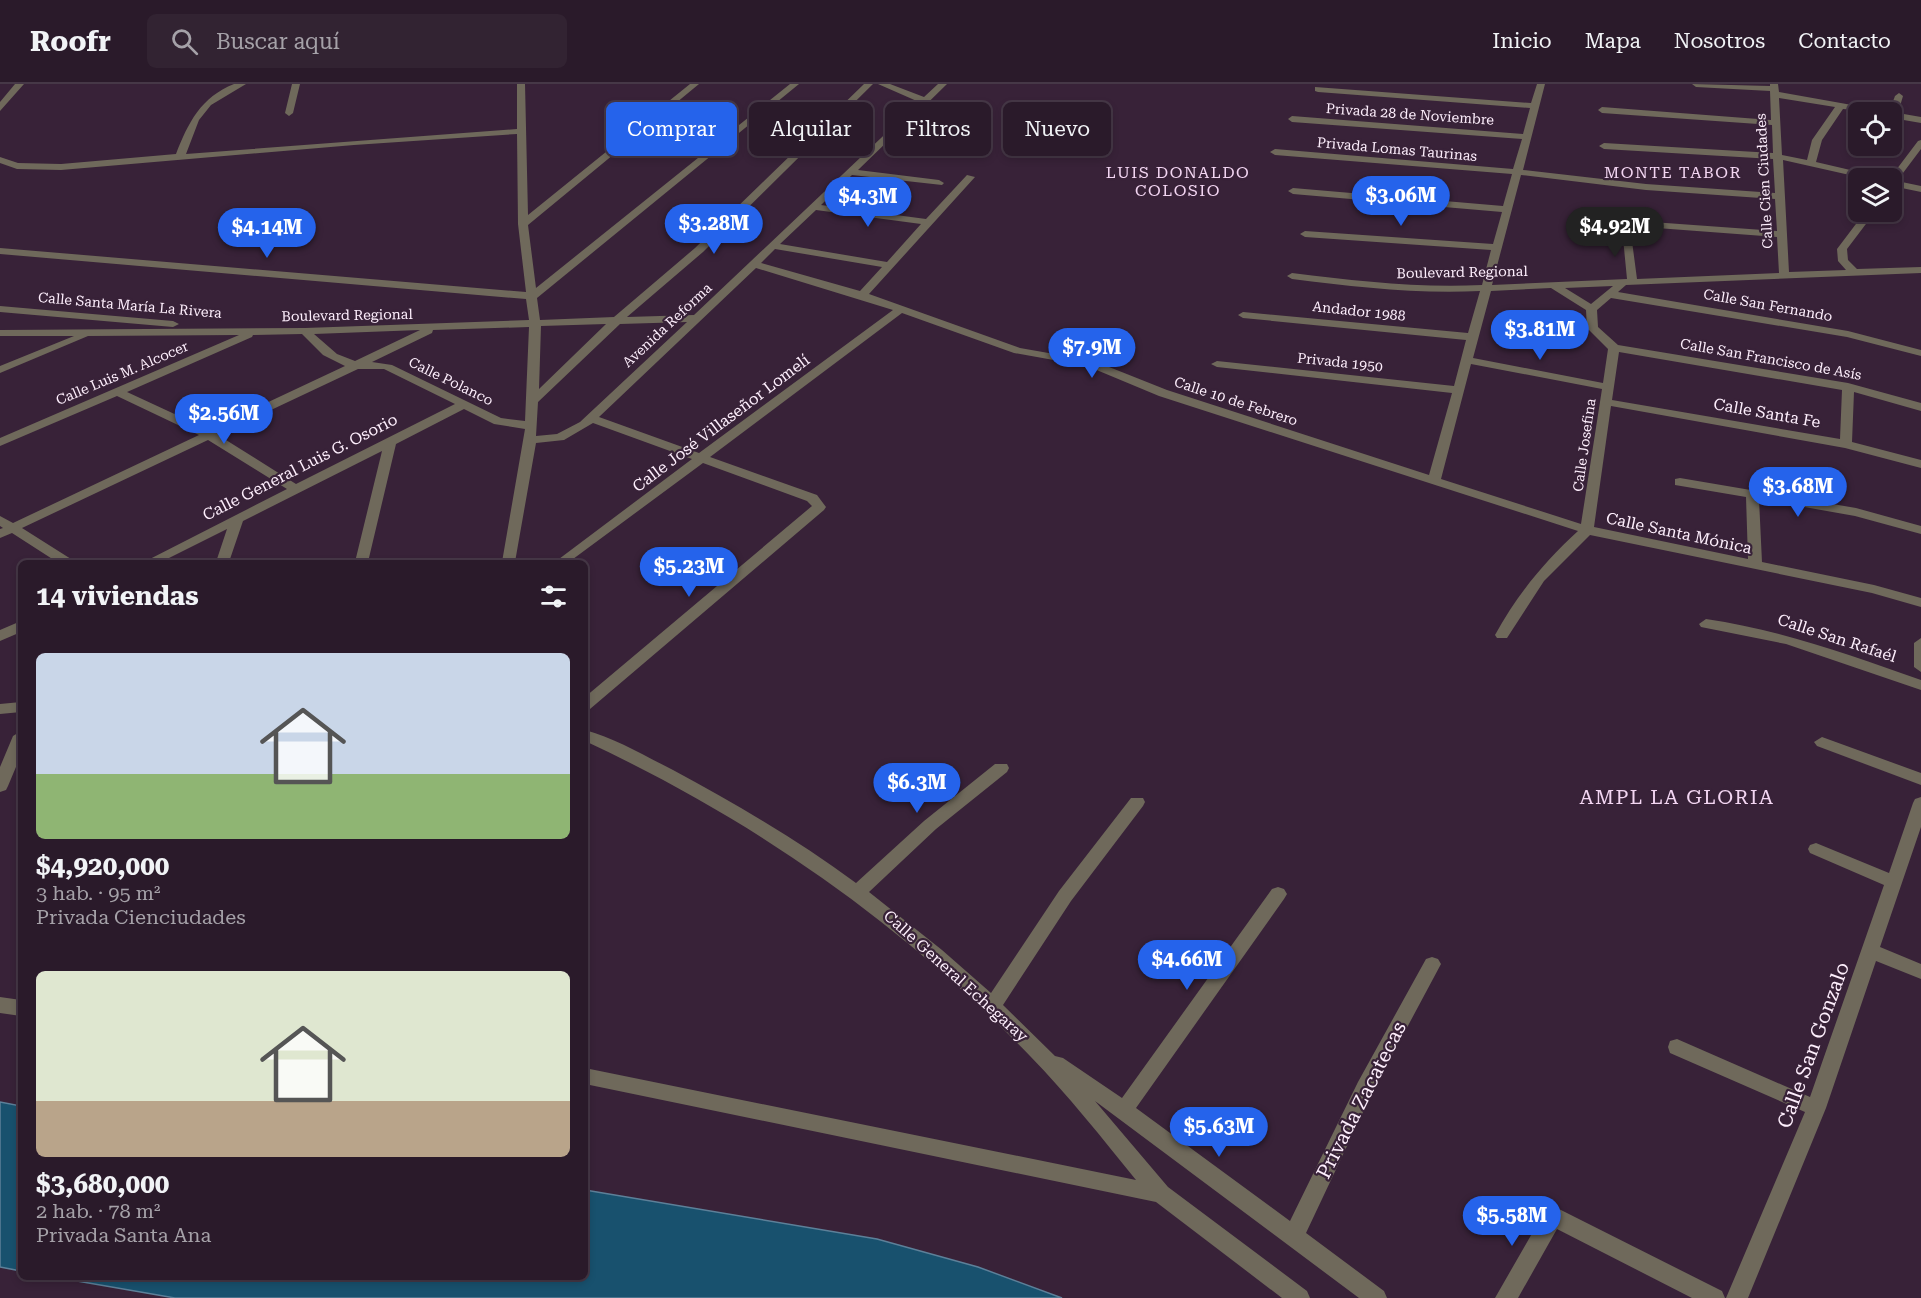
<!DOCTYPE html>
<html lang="es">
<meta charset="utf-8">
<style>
:root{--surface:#2a1a2a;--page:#322332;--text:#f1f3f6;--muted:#a5a1a8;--line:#463847;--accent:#2563eb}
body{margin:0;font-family:"Roboto Serif",serif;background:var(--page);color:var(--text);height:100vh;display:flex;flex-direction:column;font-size:22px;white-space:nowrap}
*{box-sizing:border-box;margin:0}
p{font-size:20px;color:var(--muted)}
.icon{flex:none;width:33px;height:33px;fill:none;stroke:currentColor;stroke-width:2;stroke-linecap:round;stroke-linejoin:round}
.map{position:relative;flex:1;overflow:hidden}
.drawer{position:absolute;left:18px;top:476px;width:570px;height:720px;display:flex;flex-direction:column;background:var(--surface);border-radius:9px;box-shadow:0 3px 9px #0003,0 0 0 2px var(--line)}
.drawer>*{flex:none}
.banner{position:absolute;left:606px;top:18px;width:570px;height:54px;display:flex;gap:12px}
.tools{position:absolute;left:1848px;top:18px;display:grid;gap:12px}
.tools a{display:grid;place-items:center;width:54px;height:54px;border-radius:9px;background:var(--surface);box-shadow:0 3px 9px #0003,0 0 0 2px var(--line);font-size:30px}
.price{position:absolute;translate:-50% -51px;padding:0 14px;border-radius:21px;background:var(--accent);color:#fff;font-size:20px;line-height:39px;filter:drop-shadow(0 2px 3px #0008)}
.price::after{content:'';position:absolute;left:50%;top:36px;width:18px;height:14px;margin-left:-9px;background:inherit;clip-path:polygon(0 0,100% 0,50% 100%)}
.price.on{background:#222;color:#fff}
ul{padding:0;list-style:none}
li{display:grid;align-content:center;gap:12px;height:318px;padding:0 18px}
li span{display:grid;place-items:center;height:186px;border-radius:9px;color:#555}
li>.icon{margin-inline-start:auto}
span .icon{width:108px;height:108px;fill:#fffc;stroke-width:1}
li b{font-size:26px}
h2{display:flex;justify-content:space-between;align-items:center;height:72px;padding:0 18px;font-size:26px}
.chip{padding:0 21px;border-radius:9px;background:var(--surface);box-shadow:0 3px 9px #0003,0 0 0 2px var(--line);font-size:21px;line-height:54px}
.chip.on{background:var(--accent);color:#fff}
header{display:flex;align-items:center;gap:36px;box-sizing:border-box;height:84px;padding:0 30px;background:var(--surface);border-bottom:2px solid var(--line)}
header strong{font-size:28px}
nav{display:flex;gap:33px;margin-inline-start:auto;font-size:21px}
.search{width:420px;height:54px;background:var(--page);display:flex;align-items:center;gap:15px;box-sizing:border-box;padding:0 21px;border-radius:9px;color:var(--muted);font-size:22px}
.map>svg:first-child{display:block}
</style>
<header>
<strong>Roofr</strong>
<div class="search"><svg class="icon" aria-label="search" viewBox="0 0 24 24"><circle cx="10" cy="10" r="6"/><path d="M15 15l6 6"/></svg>Buscar aquí</div>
<nav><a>Inicio</a><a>Mapa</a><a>Nosotros</a><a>Contacto</a></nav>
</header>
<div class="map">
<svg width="1921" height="1214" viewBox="0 0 1921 1214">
<rect width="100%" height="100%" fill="#382238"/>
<path fill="#18516e" stroke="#5d8099" stroke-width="1.5" d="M0 1018 21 1022V1187L0 1183Z
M585 1106 877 1155 978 1183 1062 1214H175L54 1193 585 1192Z"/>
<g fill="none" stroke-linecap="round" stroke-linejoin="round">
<path fill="#6f695b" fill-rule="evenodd" d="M15 0H24L0 27V18Z
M234 0H246L211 21 199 36 186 70 517 45V0H525L528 131 690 0H699L528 141 536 204 790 0H799L537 214 540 236 614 233 695 164 864 0H873L703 168 627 233 694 231 919 18 878 0H890L924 13 938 0H947L895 51 954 65V69L890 55 858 86 939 96 944 99 942 101 852 91 821 121 926 135 967 91 975 93 869 210 1020 264 1094 277 1167 306 1429 391 1452 309 1217 283 1211 280 1217 277 1454 302 1466 256 1243 234 1238 231 1243 228 1468 249 1480 207C1416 210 1355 203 1292 195L1287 192 1292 189C1356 197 1417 204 1482 201L1491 166 1305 153 1300 150 1305 147 1493 160 1502 128 1293 110 1288 107 1293 104 1503 122 1512 90 1275 71 1270 68 1275 65 1513 85 1522 55 1292 38 1288 35 1292 32 1523 50 1530 24 1318 8 1315 7V3L1531 19 1537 0H1545L1523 86 1646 100 1775 109 1773 75 1604 65 1599 62 1604 59 1773 69 1772 41 1602 29 1598 26 1602 23 1771 36 1770 7 1696 3 1692 0 1770 2V0H1778L1779 8 1880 26 1881 28 1843 25 1822 56 1816 78 1876 92 1877 94H1863L1783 76 1789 188 1846 186 1838 177 1837 165 1865 128H1875L1847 165 1848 176 1857 185 1921 183V189L1626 201 1618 208 1848 247 1921 266V272L1847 253 1611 214 1597 226 1598 243 1618 261 1848 299 1921 319V327L1854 308 1852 358 1921 376V384L1845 364 1611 322 1594 443 1748 475 1746 413 1675 401V395L1680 394 1856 424 1921 442V450L1855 432 1759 415 1762 478 1874 501 1921 514V523L1872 509 1590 451 1544 497 1507 554H1497L1495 551C1517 511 1544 478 1578 447L1159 312 1087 282 1014 269 902 229 710 373 817 411 826 423 824 426 590 625 585 626V613L812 422 807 417 703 379 569 478H555L692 375 593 339 564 356 536 359 515 478H502L525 345 494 340 464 325 396 360 368 478H355L382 367 243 437 229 478H216L227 445 161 478H144L287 405 208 356 22 444 71 475 72 478H57L12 449 0 454V445L3 444 0 442V432L13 439 199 351 117 312 0 362V354L239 251 88 252 0 289V282L74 252H0V246L305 244 529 236 526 215 0 170V164L526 208 518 140 517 50 354 61 61 86 17 85 0 79V73L18 79 61 80 176 70C188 39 201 13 234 0ZM1779 14 1835 23 1812 56 1807 76 1782 71ZM1521 91 1646 106 1775 115 1777 147 1624 136 1619 139 1623 154 1627 195 1492 201ZM816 126 921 140 887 178 780 160ZM1630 142 1777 153 1779 189 1637 195ZM775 165 882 183 860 207 761 179ZM756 184 893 226 699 369 599 333ZM1613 202 1591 220 1565 204ZM1551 204 1586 226 1587 244 1608 265 1603 299 1473 274 1491 207ZM687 238 580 338 557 350 536 352 538 318 620 240ZM606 240 539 305 541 242ZM529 243 525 337 501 334 392 281 372 278 432 249 433 246ZM420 246 355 277 337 270 314 250ZM302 250 323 271 345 282 209 346 127 308 252 253 253 251ZM1619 268 1842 306 1840 355 1612 316ZM1471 280 1602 305 1581 440 1441 395ZM358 285H384L455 320 296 400 218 351Z
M292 0H300L293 29 289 32 285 29Z
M1899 9 1903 12 1898 29 1921 33V39L1892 34V28H1889L1895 12Z
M1921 56V65L1897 97 1921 102V108L1892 102 1890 94 1918 57Z
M0 222 173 237 179 240 173 243 0 228Z
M1706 535C1781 546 1850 571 1921 596V606L1786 560 1701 543 1699 540Z
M21 537V548L0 557V546Z
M1921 554V588L1914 583V559Z
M21 618V628L0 630V620Z
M585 646C615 654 645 672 673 686 736 720 798 756 856 799L924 737 995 680H1007L1009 684 1007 688 936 745 869 808 942 866 991 909 1059 807 1131 714H1143L1145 718 1143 722 1071 817 1003 921 1055 972 1063 974 1122 1014 1272 805 1278 803 1284 805 1287 810 1284 815 1136 1024 1290 1137 1358 998 1426 875 1432 873 1438 875 1441 880 1372 1009 1306 1149 1384 1207 1387 1214H1359L1095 1017 1168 1103 1307 1207 1310 1214H1282L1156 1118 585 1000V984L1136 1096C1102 1054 1068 1011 1030 972 900 838 754 736 585 657Z
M21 647V671L8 702 6 706 0 708V683L13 652Z
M1822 653 1921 689V701L1817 662 1814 658Z
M1921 713V743L1880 863 1921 880V895L1876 877 1826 1024 1748 1214H1726L1805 1028 1670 969 1668 963 1670 957 1677 955 1810 1013 1884 801 1810 769 1808 765 1810 761 1816 759 1889 789 1913 719 1915 715Z
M0 913 21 916V932L0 929Z
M1553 1122 1722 1207 1725 1214H1692L1557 1145 1518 1214H1495L1546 1125Z"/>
</g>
<g text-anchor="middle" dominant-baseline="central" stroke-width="4.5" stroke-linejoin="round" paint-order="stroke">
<g font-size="14" fill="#fdeefc" stroke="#382238">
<text transform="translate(1410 30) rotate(4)">Privada 28 de Noviembre</text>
<text transform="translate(1397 65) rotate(5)">Privada Lomas Taurinas</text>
<text transform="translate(1764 97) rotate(-93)">Calle Cien Ciudades</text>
<text transform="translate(1462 188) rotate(-1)">Boulevard Regional</text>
<text transform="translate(130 221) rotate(5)">Calle Santa María La Rivera</text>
<text transform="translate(1768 221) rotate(10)">Calle San Fernando</text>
<text transform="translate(1359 227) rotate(6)">Andador 1988</text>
<text transform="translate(347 231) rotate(-1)">Boulevard Regional</text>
<text transform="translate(667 241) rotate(-43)">Avenida Reforma</text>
<text transform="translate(1771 275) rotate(10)">Calle San Francisco de Asís</text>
<text transform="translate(1340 278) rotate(6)">Privada 1950</text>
<text transform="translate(122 289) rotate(-23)">Calle Luis M. Alcocer</text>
<text transform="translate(451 297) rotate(26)">Calle Polanco</text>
<text transform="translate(1236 317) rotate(18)">Calle 10 de Febrero</text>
<text transform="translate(1584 361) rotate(-82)">Calle Josefina</text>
</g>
<g font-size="16" letter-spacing="1.5" fill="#f3d6f2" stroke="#382238">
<text x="1178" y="88">LUIS DONALDO<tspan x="1178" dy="18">COLOSIO</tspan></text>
<text x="1673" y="88">MONTE TABOR</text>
</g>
<g font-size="16" fill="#fdeefc" stroke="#382238">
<text transform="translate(1767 329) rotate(10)">Calle Santa Fe</text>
<text transform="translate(721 339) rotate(-37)">Calle José Villaseñor Lomelí</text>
<text transform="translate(300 383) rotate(-27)">Calle General Luis G. Osorio</text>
<text transform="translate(1679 449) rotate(12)">Calle Santa Mónica</text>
<text transform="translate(1837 554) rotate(18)">Calle San Rafaél</text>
<text transform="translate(956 892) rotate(42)">Calle General Echegaray</text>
</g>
<g font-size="20" letter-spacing="1.5" fill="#f3d6f2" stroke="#382238">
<text x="1677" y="713">AMPL LA GLORIA</text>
</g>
<g font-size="20" fill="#fdeefc" stroke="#382238">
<text transform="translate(1813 961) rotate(-70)">Calle San Gonzalo</text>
<text transform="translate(1361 1016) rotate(-63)">Privada Zacatecas</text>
</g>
</g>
</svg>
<div class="tools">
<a><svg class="icon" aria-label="locate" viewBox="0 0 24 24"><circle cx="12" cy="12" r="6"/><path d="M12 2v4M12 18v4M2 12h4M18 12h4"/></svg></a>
<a><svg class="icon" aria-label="layers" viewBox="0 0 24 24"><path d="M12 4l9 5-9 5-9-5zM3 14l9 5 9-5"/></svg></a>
</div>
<b class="price" style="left:1401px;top:143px">$3.06M</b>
<b class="price" style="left:868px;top:144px">$4.3M</b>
<b class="price" style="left:714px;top:171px">$3.28M</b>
<b class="price on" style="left:1615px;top:174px">$4.92M</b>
<b class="price" style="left:267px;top:175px">$4.14M</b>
<b class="price" style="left:1540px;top:277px">$3.81M</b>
<b class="price" style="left:1092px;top:295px">$7.9M</b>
<b class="price" style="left:224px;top:361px">$2.56M</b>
<b class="price" style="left:1798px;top:434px">$3.68M</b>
<b class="price" style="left:689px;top:514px">$5.23M</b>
<b class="price" style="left:917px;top:730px">$6.3M</b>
<b class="price" style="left:1187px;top:907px">$4.66M</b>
<b class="price" style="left:1219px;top:1074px">$5.63M</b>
<b class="price" style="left:1512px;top:1163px">$5.58M</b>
<div class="banner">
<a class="chip on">Comprar</a>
<a class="chip">Alquilar</a>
<a class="chip">Filtros</a>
<a class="chip">Nuevo</a>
</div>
<section class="drawer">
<h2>14 viviendas<svg class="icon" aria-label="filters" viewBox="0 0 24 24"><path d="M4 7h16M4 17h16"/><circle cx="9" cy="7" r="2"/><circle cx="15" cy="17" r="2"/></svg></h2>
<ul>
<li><span style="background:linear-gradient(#c9d6e8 65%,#8fb573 0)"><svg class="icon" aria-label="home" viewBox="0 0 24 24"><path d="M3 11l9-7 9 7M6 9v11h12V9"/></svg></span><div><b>$4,920,000</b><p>3 hab. · 95 m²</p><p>Privada Cienciudades</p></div></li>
<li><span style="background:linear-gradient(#dfe7d0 70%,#b9a48a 0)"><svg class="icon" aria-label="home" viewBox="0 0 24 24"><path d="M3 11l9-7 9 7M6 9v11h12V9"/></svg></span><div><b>$3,680,000</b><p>2 hab. · 78 m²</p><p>Privada Santa Ana</p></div></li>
</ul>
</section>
</div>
